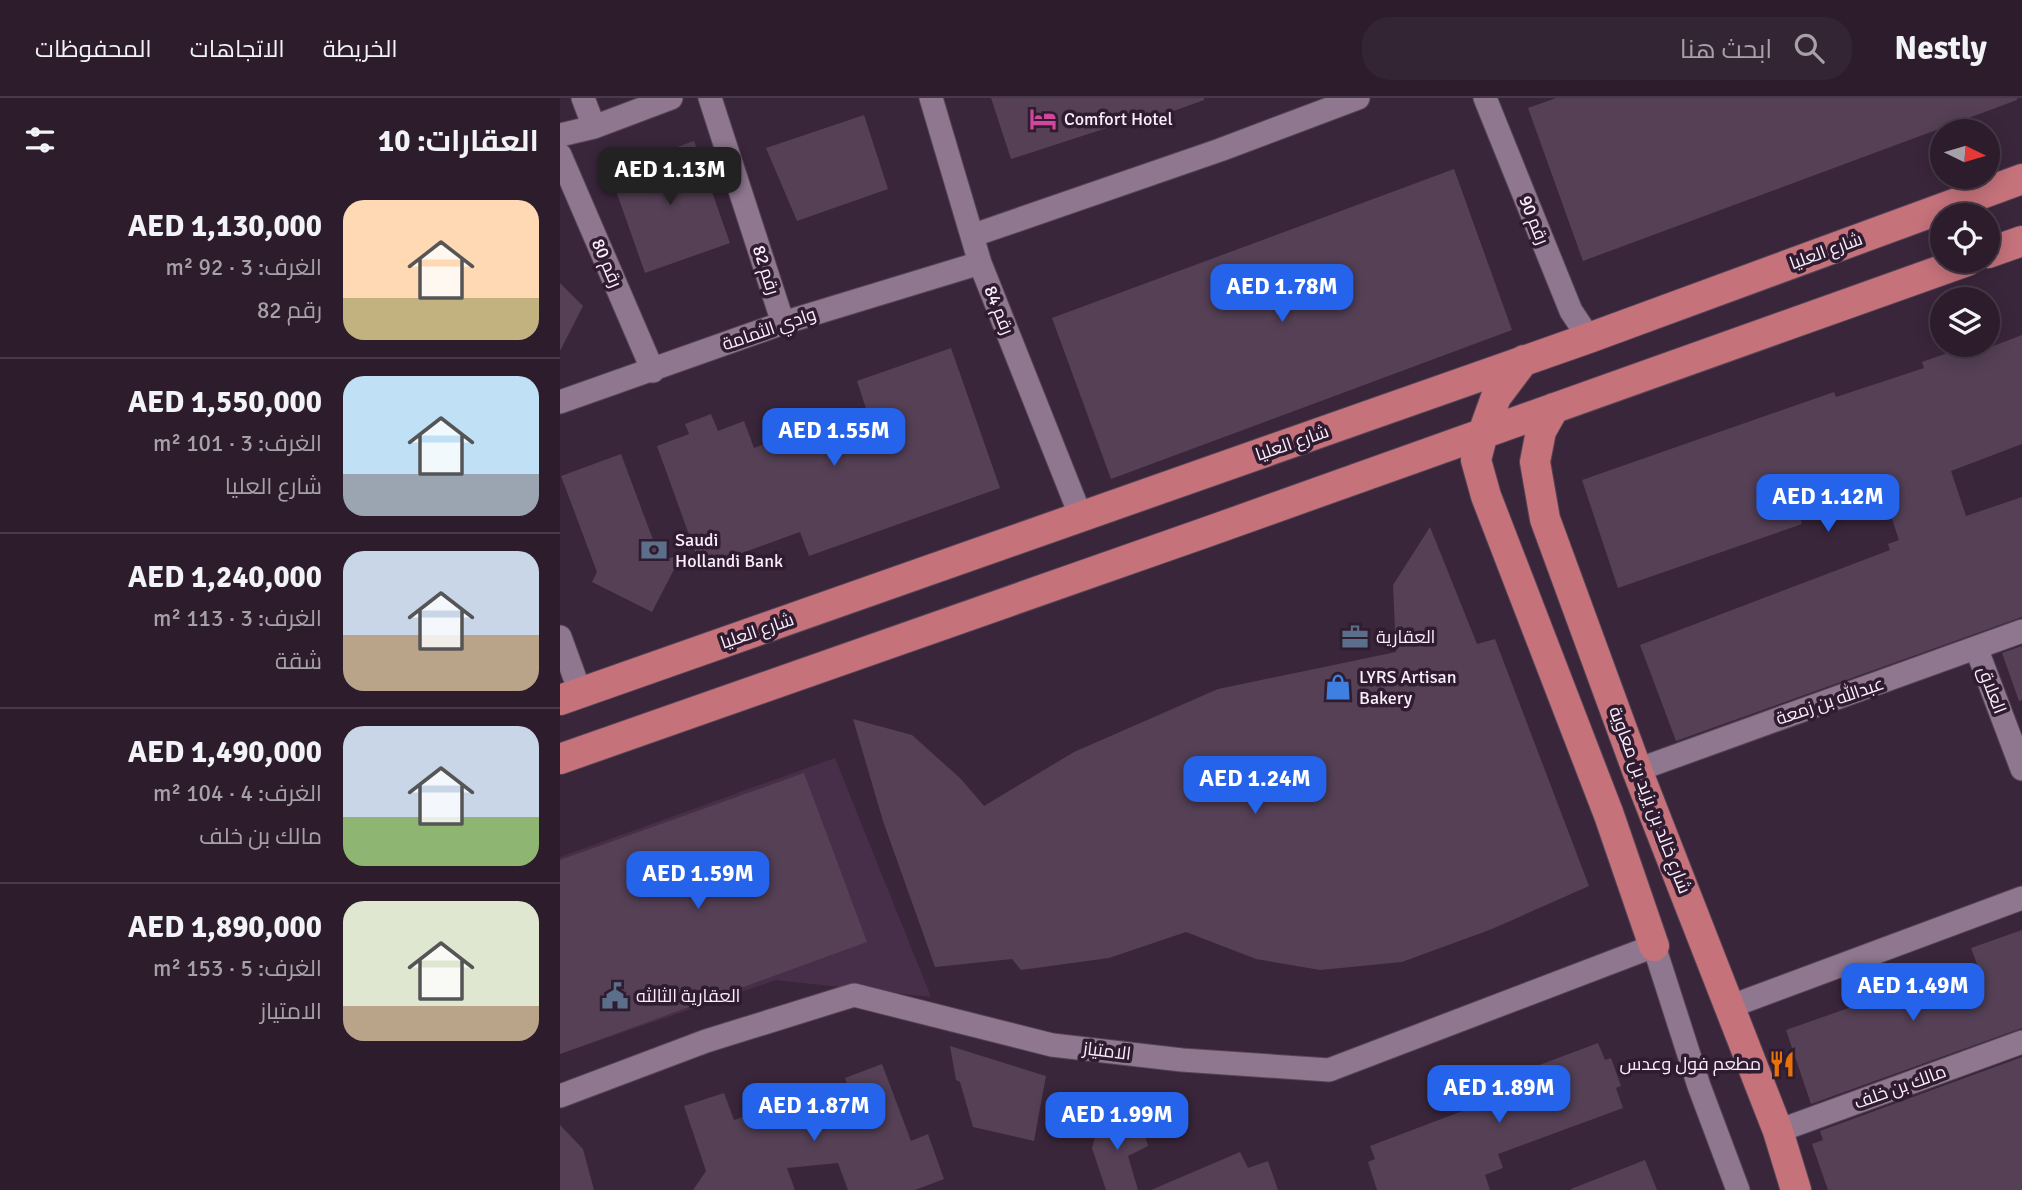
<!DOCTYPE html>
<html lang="ar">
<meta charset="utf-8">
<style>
:root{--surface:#2c1c2c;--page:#342534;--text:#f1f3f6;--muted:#a6a1a9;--line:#483a48;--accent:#2563eb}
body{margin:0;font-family:Signika,Cairo,sans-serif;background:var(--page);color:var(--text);direction:rtl;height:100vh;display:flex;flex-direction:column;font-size:26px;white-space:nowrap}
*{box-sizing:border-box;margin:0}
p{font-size:23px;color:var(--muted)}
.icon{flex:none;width:38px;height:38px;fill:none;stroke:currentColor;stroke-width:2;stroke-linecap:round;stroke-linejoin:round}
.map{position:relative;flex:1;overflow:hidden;direction:ltr}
.details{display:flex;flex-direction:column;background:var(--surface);width:560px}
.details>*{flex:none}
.needle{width:46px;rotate:95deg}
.fabs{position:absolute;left:1370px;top:21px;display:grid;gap:14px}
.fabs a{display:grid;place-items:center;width:70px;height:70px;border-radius:50%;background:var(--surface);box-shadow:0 4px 18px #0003,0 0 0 2px var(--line);font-size:35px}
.price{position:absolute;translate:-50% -60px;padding:0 16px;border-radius:14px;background:var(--accent);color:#fff;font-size:23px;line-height:46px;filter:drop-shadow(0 2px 4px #0008)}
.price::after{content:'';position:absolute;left:50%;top:42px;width:21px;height:16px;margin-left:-10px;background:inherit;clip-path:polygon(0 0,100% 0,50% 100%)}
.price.current{background:#222;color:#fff}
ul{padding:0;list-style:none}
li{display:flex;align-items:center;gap:21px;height:175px;padding:0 21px}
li+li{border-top:2px solid var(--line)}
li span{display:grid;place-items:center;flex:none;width:196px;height:140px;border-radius:21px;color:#555}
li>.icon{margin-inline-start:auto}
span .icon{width:84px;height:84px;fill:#fffc;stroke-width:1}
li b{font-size:30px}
h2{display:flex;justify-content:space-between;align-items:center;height:84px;padding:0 21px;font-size:30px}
header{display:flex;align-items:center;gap:42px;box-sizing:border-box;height:98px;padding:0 35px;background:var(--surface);border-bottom:2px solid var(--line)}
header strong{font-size:33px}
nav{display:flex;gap:38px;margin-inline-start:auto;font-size:24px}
.search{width:490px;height:63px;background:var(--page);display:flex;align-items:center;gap:18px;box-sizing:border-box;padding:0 24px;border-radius:28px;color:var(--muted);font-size:26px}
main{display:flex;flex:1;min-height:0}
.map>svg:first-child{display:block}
</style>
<header>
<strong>Nestly</strong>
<div class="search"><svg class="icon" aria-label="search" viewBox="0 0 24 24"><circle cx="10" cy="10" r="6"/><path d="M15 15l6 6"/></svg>ابحث هنا</div>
<nav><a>الخريطة</a><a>الاتجاهات</a><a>المحفوظات</a></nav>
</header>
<main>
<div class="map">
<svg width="1462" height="1092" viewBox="0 0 1462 1092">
<rect width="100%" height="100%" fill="#3a263b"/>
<path fill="#472f49" d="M275 660 371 899 216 882 0 956V759Z"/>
<path fill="#554056" d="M431 0H644V2L564 31 562 25 451 61Z
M996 0H1457V2L1023 163 968 10Z
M304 17 328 91 237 123 206 50Z
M134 43 170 145 85 175 49 73Z
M894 71 952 232 551 381 492 220Z
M0 185 23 208 0 253Z
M1462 237V346L1391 373 1406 418 1462 399V519L1116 643 1080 547 1330 452 1328 446 1339 442 1323 394 1241 422 1242 426 1058 490 1022 382 1274 294 1276 299 1364 270 1362 264 1410 247 1415 255Z
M391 250 440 390 249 458 240 434 141 470 97 348 129 336 125 326 151 316 158 333 184 323 194 350 235 335 230 322 260 311 271 341 311 326 297 283Z
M61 356 101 463 122 456 92 514 32 484 37 474 1 378Z
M870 429 917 546 935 541 1029 788 932 831 842 864 760 872 696 861 626 834 549 860 461 872 452 861 375 869 323 723 293 621 352 637 401 681 424 708 514 654 658 591 836 554 833 487Z
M1462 548V602L1459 603 1442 555Z
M244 675 307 844 0 956V762Z
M1462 832V930L1251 1006 1226 932 1317 900 1314 894 1354 879 1358 890 1418 869 1411 850Z
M1038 945 1045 962 1051 960 1061 988 1056 990 1063 1010 938 1056 943 1070 925 1077 930 1092H817L808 1064 815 1061 810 1048 934 1001 929 986Z
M390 948 486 978 474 1043 413 1029 400 984 396 982Z
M1462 959V1092H1268L1252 1046 1263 1042 1260 1033Z
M322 966 351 1043 368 1036 384 1081 355 1092H288L278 1065 227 1070 235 1092H133L146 1073 124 1008 164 995 174 1022 228 1004 236 1027 295 1007 285 980Z
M541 1017 557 1018 559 1033 581 1023 588 1048 568 1058 578 1092H546L532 1050Z
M0 1027 23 1051 34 1092H0Z
M680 1054 688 1070 708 1063 718 1092H591Z
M1085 1062 1097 1092H1011V1091Z"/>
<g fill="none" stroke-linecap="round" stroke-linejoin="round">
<g stroke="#554456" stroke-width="25">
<path id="minor" d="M23 0 34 29
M150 0 223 225
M371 0 420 165 521 419
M925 0 1011 213 1029 240
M0 37 34 29 111 0
M0 57 93 273
M414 137 660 52 798 0
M0 304 223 225 420 165
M0 539 20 594
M1417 552 1462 671
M1077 672 1462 533
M1169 909 1462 800
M0 998 146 943 294 897 492 947 622 962 769 972 1094 848 1139 988 1178 1092
M1218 1033 1462 944"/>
</g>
<g stroke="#554456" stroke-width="32">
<path id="major" d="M1428 155 1462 143
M964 262 936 299 923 335 916 362 926 398 1049 717 1094 848
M994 310 981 333 975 364 985 421 1077 672 1218 1033 1236 1092
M0 602 1029 240 1462 81
M0 661 644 435 1407 163"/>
</g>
<use href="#minor" stroke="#8e778f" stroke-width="23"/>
<use href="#major" stroke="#c5727b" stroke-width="30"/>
</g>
<defs>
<g id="hotel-bare" transform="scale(2.1)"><path d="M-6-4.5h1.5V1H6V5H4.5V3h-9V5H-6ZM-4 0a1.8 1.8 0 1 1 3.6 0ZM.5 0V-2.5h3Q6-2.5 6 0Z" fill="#d1479c" stroke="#2f1c31" stroke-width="2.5" paint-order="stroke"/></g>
<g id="bank-bare" transform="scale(2.1)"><path d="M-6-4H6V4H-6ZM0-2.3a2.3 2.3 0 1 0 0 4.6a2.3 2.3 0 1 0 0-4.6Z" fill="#5c6f8a" stroke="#2f1c31" stroke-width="2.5" paint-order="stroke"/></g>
<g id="office-bare" transform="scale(2.1)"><path d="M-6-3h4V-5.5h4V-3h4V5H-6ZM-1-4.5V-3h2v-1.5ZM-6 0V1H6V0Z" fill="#5c6f8a" stroke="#2f1c31" stroke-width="2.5" paint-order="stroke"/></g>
<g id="shop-bare" transform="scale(2.1)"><path d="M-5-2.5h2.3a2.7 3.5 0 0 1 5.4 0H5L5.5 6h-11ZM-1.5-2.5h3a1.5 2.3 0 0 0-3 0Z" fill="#3f7fe0" stroke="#2f1c31" stroke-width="2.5" paint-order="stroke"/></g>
<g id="civic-bare" transform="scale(2.1)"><path d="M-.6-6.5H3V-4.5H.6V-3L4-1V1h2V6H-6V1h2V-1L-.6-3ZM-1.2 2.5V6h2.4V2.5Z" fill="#5c6f8a" stroke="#2f1c31" stroke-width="2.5" paint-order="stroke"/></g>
<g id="restaurant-bare" transform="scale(2.1)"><path d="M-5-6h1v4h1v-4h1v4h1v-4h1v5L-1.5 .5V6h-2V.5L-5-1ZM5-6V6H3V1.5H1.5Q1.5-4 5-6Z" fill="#e8710a" stroke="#2f1c31" stroke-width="2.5" paint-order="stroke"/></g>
</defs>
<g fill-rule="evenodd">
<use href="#hotel-bare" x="483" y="21"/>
<use href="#bank-bare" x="94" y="452"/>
<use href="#office-bare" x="795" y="539"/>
<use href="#shop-bare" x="778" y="589"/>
<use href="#civic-bare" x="55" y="898"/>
<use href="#restaurant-bare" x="1222" y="966"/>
</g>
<g text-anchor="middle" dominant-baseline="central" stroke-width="7" stroke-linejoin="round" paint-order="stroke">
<g font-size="18" fill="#fbeefb" stroke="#2f1c31" text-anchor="start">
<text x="504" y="21">Comfort Hotel</text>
<text x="115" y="442">Saudi<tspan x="115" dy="21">Hollandi Bank</tspan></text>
<text x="816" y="539">العقارية</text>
<text x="799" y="579">LYRS Artisan<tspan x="799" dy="21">Bakery</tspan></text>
<text x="76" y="898">العقارية الثالثه</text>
<text x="1201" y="966" text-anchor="end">مطعم فول وعدس</text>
</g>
<g font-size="18" fill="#fbeefb" stroke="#2f1c31">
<text transform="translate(974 122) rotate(68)">رقم 90</text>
<text transform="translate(1266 153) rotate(-20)">شارع العليا</text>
<text transform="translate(47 165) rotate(67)">رقم 80</text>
<text transform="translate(206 172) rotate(72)">رقم 82</text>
<text transform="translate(439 212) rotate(68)">رقم 84</text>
<text transform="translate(209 231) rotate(-19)">وادي الثمامة</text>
<text transform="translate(732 345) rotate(-19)">شارع العليا</text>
<text transform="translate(197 533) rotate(-19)">شارع العليا</text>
<text transform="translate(1432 592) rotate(69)">العلاق</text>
<text transform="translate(1270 603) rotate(-19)">عبدالله بن زمعة</text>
<text transform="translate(1090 702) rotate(69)">شارع خالد بن يزيد بن معاوية</text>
<text transform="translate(547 953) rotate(7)">الامتياز</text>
<text transform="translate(1340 989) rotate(-20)">مالك بن خلف</text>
</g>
</g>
</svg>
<div class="fabs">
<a><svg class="needle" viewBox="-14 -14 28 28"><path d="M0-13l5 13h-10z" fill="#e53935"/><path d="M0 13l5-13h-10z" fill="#a6a1a9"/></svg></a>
<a><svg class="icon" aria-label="locate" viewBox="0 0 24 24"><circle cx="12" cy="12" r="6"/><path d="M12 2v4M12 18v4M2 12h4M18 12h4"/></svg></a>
<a><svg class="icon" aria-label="layers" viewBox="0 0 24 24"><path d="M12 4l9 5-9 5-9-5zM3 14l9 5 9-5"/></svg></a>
</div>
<b class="price current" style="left:110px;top:109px">AED 1.13M</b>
<b class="price" style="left:722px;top:226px">AED 1.78M</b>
<b class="price" style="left:274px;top:370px">AED 1.55M</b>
<b class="price" style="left:1268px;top:436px">AED 1.12M</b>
<b class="price" style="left:695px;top:718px">AED 1.24M</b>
<b class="price" style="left:138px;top:813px">AED 1.59M</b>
<b class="price" style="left:1353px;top:925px">AED 1.49M</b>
<b class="price" style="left:939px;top:1027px">AED 1.89M</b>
<b class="price" style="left:254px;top:1045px">AED 1.87M</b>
<b class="price" style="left:557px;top:1054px">AED 1.99M</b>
</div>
<section class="details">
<h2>العقارات: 10<svg class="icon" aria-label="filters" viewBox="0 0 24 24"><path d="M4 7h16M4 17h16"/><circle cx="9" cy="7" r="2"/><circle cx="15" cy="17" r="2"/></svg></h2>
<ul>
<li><span style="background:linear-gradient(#ffd9b3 70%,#c2b280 0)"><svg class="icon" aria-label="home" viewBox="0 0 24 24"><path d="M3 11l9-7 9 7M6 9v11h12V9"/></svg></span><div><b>AED 1,130,000</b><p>الغرف: 3 · 92 m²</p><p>رقم 82</p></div></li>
<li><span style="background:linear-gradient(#bfe0f5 70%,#9aa5b1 0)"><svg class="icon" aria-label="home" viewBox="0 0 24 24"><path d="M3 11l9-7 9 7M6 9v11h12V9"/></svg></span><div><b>AED 1,550,000</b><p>الغرف: 3 · 101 m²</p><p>شارع العليا</p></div></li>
<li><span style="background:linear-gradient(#c9d6e8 60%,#b9a48a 0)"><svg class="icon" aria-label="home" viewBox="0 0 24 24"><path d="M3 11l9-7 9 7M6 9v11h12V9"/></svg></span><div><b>AED 1,240,000</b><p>الغرف: 3 · 113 m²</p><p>شقة</p></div></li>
<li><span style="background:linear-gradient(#c9d6e8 65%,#8fb573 0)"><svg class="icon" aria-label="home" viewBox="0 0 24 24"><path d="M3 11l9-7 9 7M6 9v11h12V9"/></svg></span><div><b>AED 1,490,000</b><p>الغرف: 4 · 104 m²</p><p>مالك بن خلف</p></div></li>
<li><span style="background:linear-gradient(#dfe7d0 75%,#b9a48a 0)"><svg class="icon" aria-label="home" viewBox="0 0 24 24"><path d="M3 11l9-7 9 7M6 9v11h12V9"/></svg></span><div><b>AED 1,890,000</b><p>الغرف: 5 · 153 m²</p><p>الامتياز</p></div></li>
</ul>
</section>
</main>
